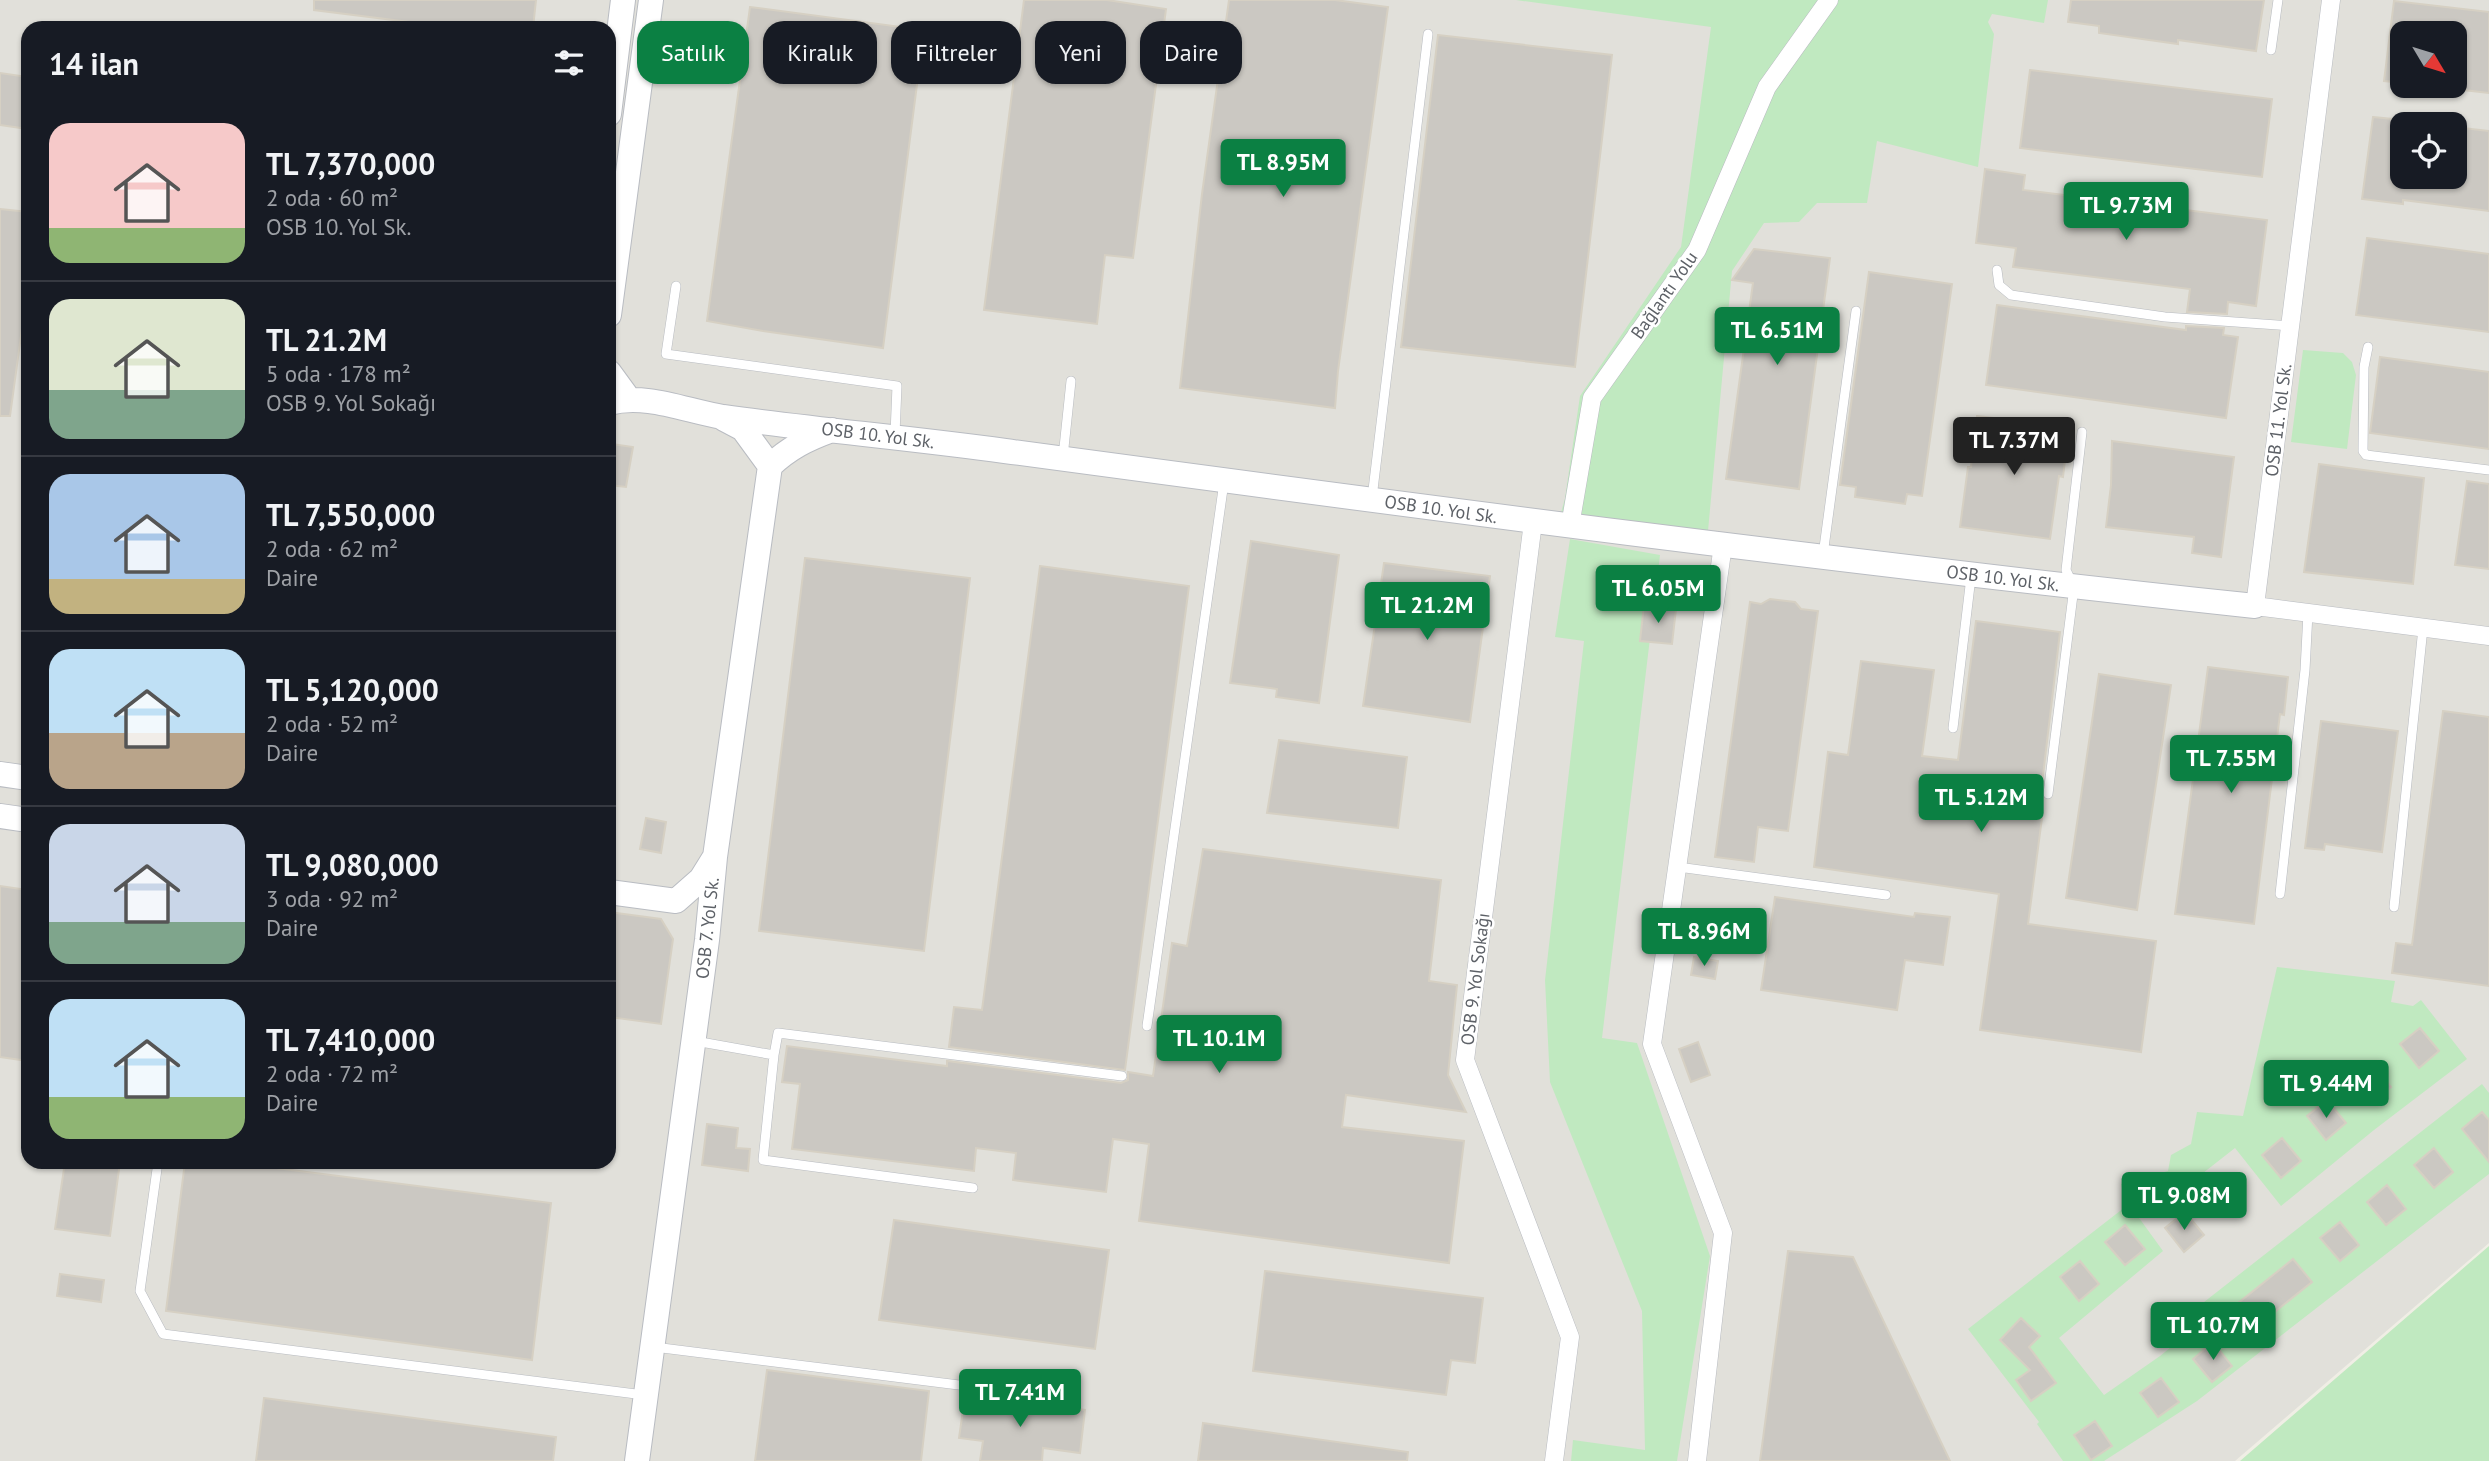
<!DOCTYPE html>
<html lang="tr">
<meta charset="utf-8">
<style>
:root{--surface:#171b24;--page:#242831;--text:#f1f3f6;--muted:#9ea1a6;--line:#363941;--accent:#0b8043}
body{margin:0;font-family:"PT Sans",sans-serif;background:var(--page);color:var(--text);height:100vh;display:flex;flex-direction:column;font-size:26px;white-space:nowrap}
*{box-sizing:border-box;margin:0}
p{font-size:23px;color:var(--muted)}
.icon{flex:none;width:38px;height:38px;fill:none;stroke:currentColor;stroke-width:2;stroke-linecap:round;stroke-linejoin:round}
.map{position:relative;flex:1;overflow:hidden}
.sheet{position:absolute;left:21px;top:21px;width:595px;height:1148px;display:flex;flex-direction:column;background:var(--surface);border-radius:21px;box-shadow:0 2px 5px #0004}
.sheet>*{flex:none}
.banner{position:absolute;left:637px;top:21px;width:665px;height:63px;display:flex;gap:14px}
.needle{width:46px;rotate:128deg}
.tools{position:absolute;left:2390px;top:21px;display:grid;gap:14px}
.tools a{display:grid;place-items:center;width:77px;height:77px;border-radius:14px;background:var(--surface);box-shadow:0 2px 5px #0004;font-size:35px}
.price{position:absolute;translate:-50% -60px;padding:0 16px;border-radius:7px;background:var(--accent);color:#fff;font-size:23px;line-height:46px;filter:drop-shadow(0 2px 4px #0008)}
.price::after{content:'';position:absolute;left:50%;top:42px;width:21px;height:16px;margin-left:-10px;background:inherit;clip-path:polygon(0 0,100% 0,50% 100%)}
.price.current{background:#222;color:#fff}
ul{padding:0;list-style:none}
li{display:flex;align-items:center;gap:21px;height:175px;padding:0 28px}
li+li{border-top:2px solid var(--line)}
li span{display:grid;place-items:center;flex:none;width:196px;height:140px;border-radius:21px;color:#555}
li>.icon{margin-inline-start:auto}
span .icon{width:84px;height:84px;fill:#fffc;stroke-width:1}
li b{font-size:30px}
h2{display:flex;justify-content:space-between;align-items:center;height:84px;padding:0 28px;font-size:30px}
.chip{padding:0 24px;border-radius:21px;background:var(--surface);box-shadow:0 2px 5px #0004;font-size:24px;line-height:63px}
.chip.current{background:var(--accent);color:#fff}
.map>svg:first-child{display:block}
</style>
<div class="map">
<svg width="2489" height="1461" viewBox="0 0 2489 1461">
<rect width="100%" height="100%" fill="#f0eee5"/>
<path fill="#e1e0da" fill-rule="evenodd" d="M0 0H2489V1243L2235 1461H0ZM28 28H609V1162H28ZM2403 33H2455V86H2403ZM2403 124H2455V177H2403Z"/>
<path fill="#c0e9c0" d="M1516 0H2048L2044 23 1992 14 1988 22 1994 34 1978 167 1877 141 1867 203H1817L1799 222 1764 223 1732 271 1708 531 1561 513 1565 498 1580 396 1681 247 1711 27Z
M2303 350 2343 353 2352 362 2356 375 2347 449 2291 442Z
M1570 539 1660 555 1602 1038 1637 1043 1710 1256 1677 1461H1571L1573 1440 1645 1450 1642 1311 1550 1082 1545 980 1584 641 1555 637Z
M2277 967 2395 981 2391 1002 2413 1006 2421 1000 2467 1059 2374 1130 2281 1206 2235 1148 2189 1184 2180 1176 2124 1195 2121 1184 2168 1171 2171 1155 2191 1144 2197 1112 2243 1116Z
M2482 1084 2489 1093V1174L2197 1401 2104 1461H2063L2037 1424 2039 1422 1968 1329 2129 1204 2163 1251 2059 1338 2104 1395 2160 1356 2207 1318 2218 1331 2199 1306Z
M2489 1246V1461H2240Z"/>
<path fill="#cbc8c2" stroke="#d6d0c3" stroke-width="2" d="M314 0H536L533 28H457L314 10Z
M1024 0H1107L1166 9 1133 258 1105 255 1097 324 984 310Z
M1229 0H1335L1388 7 1338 371 1335 408 1180 388 1202 194Z
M2071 0H2264L2256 51 2178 40V44L2099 33V26L2068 22Z
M2394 1 2489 12V93L2455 89V33H2403V83L2384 81Z
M750 7 924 30 883 348 763 331 707 321Z
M1438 35 1612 55 1575 367 1401 347Z
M2030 70 2272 99 2262 177 2020 148Z
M0 73 28 77V129L0 125Z
M2373 117 2403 120V177H2455V127L2489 131V211L2403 200V204L2362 199Z
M1985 169 2025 175 2023 190 2267 220 2256 306 2228 302 2227 314 2187 312 2190 289 2013 267 2016 248 1976 243Z
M0 209 28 212V285L10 416H0Z
M2367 238 2489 254V332L2356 315Z
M1754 249 1830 258 1799 489 1726 479 1753 283 1732 280Z
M1869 272 1952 284 1922 496 1907 494 1905 504 1855 497 1856 487 1840 485Z
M1997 305 2186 330V326L2224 328 2223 335 2238 337 2226 418 1986 385Z
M2380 357 2489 372V449L2370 433Z
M1977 416 2069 427 2063 477 2059 476 2050 539 1960 527 1968 467H1971Z
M2112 441 2234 457 2221 557 2192 553 2194 537 2106 527 2111 485Z
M612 444 633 447 626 487 609 485Z
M2319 464 2424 478 2413 584 2304 572Z
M2467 481 2489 484V569L2455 565Z
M1251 541 1339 555 1319 703 1276 697 1277 689 1230 683Z
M805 558 970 578 924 951 759 931Z
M1384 563 1490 576 1470 722 1363 706Z
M1040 566 1189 586 1125 1070 949 1047 954 1007 982 1010Z
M1770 599 1795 602 1801 609 1818 611 1788 831 1758 827 1754 862 1715 857 1750 602 1761 604Z
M1644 605 1676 609 1672 644 1640 641Z
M1976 621 2060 632 2038 817 2042 818 2028 924 2156 941 2141 1052 1980 1030 1999 894 1814 867 1828 752 1848 755 1861 661 1934 670 1922 756 1958 760Z
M2208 667 2288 677 2284 715 2280 714 2254 924 2175 914Z
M2099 674 2171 685 2137 910 2066 898Z
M2443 711 2489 717V986L2392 973 2396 943 2412 945Z
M2321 721 2398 731 2382 852 2325 844 2324 850 2305 848Z
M1279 740 1407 757 1398 828 1267 813Z
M646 818 666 822 661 853 640 849Z
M1203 849 1441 880 1429 981 1457 985 1448 1075 1466 1112 1346 1095 1342 1127 1464 1141 1449 1263 1139 1221 1149 1144 1113 1139 1106 1192 1013 1180 1016 1153 976 1148 974 1171 792 1149 800 1084 782 1082 787 1046 947 1066V1061L1121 1083 1128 1080V1072L1153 1076 1172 943 1187 946Z
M0 886 28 890V1061L0 1057Z
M1775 897 1914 917 1915 913 1950 917 1943 965 1905 960 1897 1010 1761 990Z
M609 912 661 919 673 939 661 1024 609 1017Z
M1694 957 1718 961 1715 979 1691 975Z
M2420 1028 2439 1051 2419 1068 2400 1044Z
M1698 1042 1710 1075 1691 1082 1679 1049Z
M2372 1063 2391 1087 2371 1103 2352 1080Z
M2327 1100 2346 1123 2326 1140 2307 1116Z
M2482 1112 2489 1120V1162L2462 1129Z
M707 1124 738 1128 736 1148 750 1149 748 1171 702 1165Z
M2282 1138 2301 1161 2281 1178 2262 1155Z
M2434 1148 2453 1172 2434 1188 2414 1165Z
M65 1162H120L110 1236 55 1229Z
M185 1162H228L551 1203 532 1360 166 1311Z
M2387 1185 2406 1209 2386 1225 2367 1202Z
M2185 1212 2204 1235 2184 1252 2165 1228Z
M894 1220 1109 1250 1095 1349 879 1320Z
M2340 1222 2359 1245 2340 1261 2320 1238Z
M2125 1225 2145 1249 2125 1265 2105 1242Z
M1788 1251 1853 1257 1950 1461H1760Z
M2293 1259 2312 1282 2251 1331 2232 1308Z
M2080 1261 2099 1284 2079 1301 2060 1277Z
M1265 1271 1483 1298 1475 1363 1451 1360 1446 1395 1253 1371Z
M60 1274 104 1280 101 1302 57 1296Z
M2021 1318 2040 1336 2029 1347 2056 1383 2031 1401 2016 1380 2030 1370 2000 1340Z
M2213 1342 2232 1366 2212 1382 2193 1359Z
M767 1370 929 1391 921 1461H755Z
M2161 1378 2179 1402 2158 1417 2140 1393Z
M965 1396 1085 1410 1080 1453 1043 1448 1042 1461H980L983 1441 959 1438Z
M264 1398 556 1437 553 1461H256Z
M2095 1421 2112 1446 2091 1460 2074 1435Z
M1203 1423 1408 1452 1407 1461H1198Z"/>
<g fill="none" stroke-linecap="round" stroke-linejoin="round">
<g stroke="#b8bbc0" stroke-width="10">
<path id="lane" d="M2271 50 2278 0
M1997 270 1999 285 2011 295 2165 317 2290 326
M676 286 666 354 897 386 895 434
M2368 347 2364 367 2363 451 2366 455 2489 470
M1063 457 1071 381
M1372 498 1428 34
M1823 555 1856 311
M1953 728 1971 577
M2048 794 2074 587 2066 570 2082 432
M1678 867 1886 895
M2280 894 2305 670 2308 613
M2394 907 2423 628
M1147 1026 1224 482
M695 1041 774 1055 778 1033 1122 1076
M774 1055 763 1160 973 1188
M158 1162 140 1291 163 1334 644 1395
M654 1347 1055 1397"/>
</g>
<g stroke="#b8bbc0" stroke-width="19">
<path id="street" d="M2331 0 2255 606 2489 636
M1533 522 1465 1060 1570 1337 1554 1461
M1570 526 1592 398 1697 250 1767 87 1829 0
M1697 1461 1723 1233 1652 1044 1723 545"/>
</g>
<g stroke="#b9bcc2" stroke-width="26">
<path id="secondary" d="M609 114 623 0
M609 315 651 0
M609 372 628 398
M609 403C646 393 686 411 723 417 817 430 911 438 1005 451 1421 507 1837 562 2255 606
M770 466C789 448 807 439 832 430
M0 774 28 778
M0 816 28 820
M609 892 676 901 701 879 714 858
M637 1461 707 940 715 857 770 466 743 429 724 419"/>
</g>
<use href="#lane" stroke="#fff" stroke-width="9"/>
<use href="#street" stroke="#fff" stroke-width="18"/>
<use href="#secondary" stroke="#fff" stroke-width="24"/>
</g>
<g text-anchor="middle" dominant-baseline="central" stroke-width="5" stroke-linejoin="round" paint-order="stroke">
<g font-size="18" fill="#5d6167" stroke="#fff">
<text transform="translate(1664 295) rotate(-55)">Bağlantı Yolu</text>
<text transform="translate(2278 420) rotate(-83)">OSB 11. Yol Sk.</text>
<text transform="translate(878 435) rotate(7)">OSB 10. Yol Sk.</text>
<text transform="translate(1441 509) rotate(8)">OSB 10. Yol Sk.</text>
<text transform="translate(2003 578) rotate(7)">OSB 10. Yol Sk.</text>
<text transform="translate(707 928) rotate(-84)">OSB 7. Yol Sk.</text>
<text transform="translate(1475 979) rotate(-83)">OSB 9. Yol Sokağı</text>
</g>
</g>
</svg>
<div class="tools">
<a><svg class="needle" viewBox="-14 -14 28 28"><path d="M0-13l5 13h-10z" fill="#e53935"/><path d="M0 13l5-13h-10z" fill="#9ea1a6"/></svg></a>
<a><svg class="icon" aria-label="locate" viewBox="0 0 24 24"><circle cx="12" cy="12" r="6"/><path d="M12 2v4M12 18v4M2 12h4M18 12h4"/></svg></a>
</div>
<b class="price" style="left:1283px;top:199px">TL 8.95M</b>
<b class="price" style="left:2126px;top:242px">TL 9.73M</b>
<b class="price" style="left:1777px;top:367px">TL 6.51M</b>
<b class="price current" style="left:2014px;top:477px">TL 7.37M</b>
<b class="price" style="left:1658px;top:625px">TL 6.05M</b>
<b class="price" style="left:1427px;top:642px">TL 21.2M</b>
<b class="price" style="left:2231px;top:795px">TL 7.55M</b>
<b class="price" style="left:1981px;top:834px">TL 5.12M</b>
<b class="price" style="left:1704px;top:968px">TL 8.96M</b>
<b class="price" style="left:1219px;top:1075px">TL 10.1M</b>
<b class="price" style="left:2326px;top:1120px">TL 9.44M</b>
<b class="price" style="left:2184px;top:1232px">TL 9.08M</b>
<b class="price" style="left:2213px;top:1362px">TL 10.7M</b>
<b class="price" style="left:1020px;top:1429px">TL 7.41M</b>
<div class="banner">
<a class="chip current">Satılık</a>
<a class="chip">Kiralık</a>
<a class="chip">Filtreler</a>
<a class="chip">Yeni</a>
<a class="chip">Daire</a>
</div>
<section class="sheet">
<h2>14 ilan<svg class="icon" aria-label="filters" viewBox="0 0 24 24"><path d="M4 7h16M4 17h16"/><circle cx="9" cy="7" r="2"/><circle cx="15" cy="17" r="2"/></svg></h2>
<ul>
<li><span style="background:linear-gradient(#f6c9c9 75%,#8fb573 0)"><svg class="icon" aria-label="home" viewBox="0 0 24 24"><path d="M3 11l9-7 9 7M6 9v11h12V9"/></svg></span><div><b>TL 7,370,000</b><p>2 oda · 60 m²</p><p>OSB 10. Yol Sk.</p></div></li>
<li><span style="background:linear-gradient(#dfe7d0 65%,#7fa58c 0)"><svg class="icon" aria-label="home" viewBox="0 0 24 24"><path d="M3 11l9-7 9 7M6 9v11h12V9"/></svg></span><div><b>TL 21.2M</b><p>5 oda · 178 m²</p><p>OSB 9. Yol Sokağı</p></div></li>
<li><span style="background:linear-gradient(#a9c7e8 75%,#c2b280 0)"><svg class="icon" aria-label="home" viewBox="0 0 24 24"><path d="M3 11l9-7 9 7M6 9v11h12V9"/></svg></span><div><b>TL 7,550,000</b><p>2 oda · 62 m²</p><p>Daire</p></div></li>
<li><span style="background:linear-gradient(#bfe0f5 60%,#b9a48a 0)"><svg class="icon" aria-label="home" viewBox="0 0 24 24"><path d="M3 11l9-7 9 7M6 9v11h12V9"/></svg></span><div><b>TL 5,120,000</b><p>2 oda · 52 m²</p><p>Daire</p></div></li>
<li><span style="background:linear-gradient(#c9d6e8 70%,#7fa58c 0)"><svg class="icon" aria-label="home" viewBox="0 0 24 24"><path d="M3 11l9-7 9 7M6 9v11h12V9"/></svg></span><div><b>TL 9,080,000</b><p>3 oda · 92 m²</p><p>Daire</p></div></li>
<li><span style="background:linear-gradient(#bfe0f5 70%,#8fb573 0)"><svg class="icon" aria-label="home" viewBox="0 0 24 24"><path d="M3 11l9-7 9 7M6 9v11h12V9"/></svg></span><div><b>TL 7,410,000</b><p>2 oda · 72 m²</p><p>Daire</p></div></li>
</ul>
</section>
</div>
